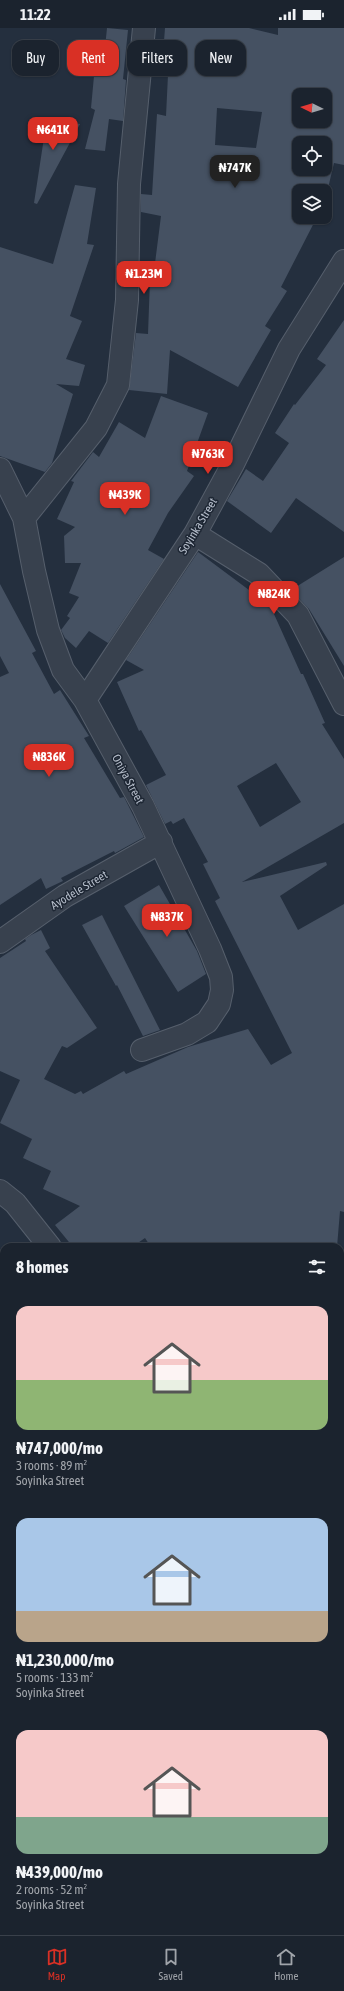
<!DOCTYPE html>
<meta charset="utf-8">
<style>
:root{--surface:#1b232e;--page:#282f3a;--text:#f1f3f6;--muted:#a0a4aa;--line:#39404a;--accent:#d93025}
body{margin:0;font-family:"Asap Condensed",sans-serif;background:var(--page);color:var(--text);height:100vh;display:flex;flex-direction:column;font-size:15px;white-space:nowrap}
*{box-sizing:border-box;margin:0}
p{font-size:13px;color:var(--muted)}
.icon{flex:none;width:22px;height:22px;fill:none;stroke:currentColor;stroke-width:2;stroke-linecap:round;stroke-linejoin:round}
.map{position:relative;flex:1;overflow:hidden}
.panel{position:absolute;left:0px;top:1215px;width:344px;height:692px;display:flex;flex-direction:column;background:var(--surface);border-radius:12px 12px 0 0;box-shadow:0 1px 3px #0004,0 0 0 1px var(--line)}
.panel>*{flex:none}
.guide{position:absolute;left:12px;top:12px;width:320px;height:36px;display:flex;gap:8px}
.needle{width:26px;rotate:275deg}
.tools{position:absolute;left:292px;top:60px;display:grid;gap:8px}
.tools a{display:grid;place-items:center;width:40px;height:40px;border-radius:8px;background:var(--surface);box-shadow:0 1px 3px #0004,0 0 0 1px var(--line);font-size:20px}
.price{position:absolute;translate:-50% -34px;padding:0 9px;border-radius:8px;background:var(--accent);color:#fff;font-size:13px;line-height:26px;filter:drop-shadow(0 1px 2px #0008)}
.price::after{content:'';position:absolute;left:50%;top:24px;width:12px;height:9px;margin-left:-6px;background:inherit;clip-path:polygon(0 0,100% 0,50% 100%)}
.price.active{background:#222;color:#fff}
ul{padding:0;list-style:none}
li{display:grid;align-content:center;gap:8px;height:212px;padding:0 16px}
li span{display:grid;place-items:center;height:124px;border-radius:12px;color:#555}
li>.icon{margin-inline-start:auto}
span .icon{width:72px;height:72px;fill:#fffc;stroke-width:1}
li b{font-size:17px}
h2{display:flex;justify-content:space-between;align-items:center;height:48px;padding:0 16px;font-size:17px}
.pill{padding:0 14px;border-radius:12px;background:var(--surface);box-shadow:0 1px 3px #0004,0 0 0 1px var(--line);font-size:14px;line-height:36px}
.pill.active{background:var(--accent);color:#fff}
.status{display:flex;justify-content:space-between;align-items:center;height:28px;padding:0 20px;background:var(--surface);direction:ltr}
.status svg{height:11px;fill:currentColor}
.menu{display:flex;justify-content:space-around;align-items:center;height:56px;border-top:1px solid var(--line);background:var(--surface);font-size:11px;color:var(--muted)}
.menu a{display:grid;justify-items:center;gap:2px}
.menu .active{color:var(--accent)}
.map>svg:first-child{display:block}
</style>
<div class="status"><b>11:22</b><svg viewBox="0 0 49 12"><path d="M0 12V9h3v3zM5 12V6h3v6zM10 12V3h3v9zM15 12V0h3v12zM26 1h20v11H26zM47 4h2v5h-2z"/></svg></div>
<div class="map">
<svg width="344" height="1907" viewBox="0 0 344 1907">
<rect width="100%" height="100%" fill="#242f3e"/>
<path fill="#455162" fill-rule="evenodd" d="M107 0 128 2 123 51 126 52 123 93 109 91 105 123 85 121 95 82 91 80 94 48 102 49Z
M165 0H249L278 7V0H344V137L334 135 325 173V163H299V189H317L281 259 287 263 265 298 271 302 238 359 170 322 167 366 129 362 136 305 148 306 150 251H153L161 188 141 184V166L152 167 157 86 166 88 169 26H163ZM299 67H325V93H299ZM217 80 262 84 256 120 215 117ZM299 115H325V141H299Z
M47 90 80 96 37 176 34 175Z
M75 157 96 160 87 216 94 217 70 288 82 293 66 331 85 337 79 358 56 356 73 366 52 435 45 444 0 428V219L53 236Z
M344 292V504L296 470 271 505 227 473 246 441 263 453 289 415 275 405 294 376 295 377 326 337 317 331Z
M161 368 208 385 187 443 194 448 168 485 148 522 164 531 108 615 89 603 76 620 65 610 61 602 70 590 67 588 79 569 69 565 81 535H65L64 508 75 499 57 491 74 454 71 453 93 424 99 429 119 394 145 410Z
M198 524 249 562 252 558 269 575 301 646H303L325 695 322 696 344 731V795L242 854 326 834 327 837 280 868 298 902 344 876V1184L340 1183 337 1219H151L145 1210 132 1219H73L55 1197 80 1178 43 1161 51 1143 23 1130 32 1111 0 1095 20 1052 0 1043V930L26 913 25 911 31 907 41 902 50 920 45 923 97 1000 67 1020 62 1018 44 1051 75 1066 81 1063 83 1066 124 1043 126 1046 188 1019 248 1001 271 1037 292 1025 215 873 220 870 203 836 208 834 184 790 173 796 171 793 165 796 146 757 166 747 141 702 139 703 117 654 144 642 126 632ZM276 735 301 774 260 799 237 758Z
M344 529V638L309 581 291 562Z
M0 556 36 623 32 625 54 666 60 662 89 708 84 710 120 770 124 769 144 809 115 825 114 823 61 850 63 853 46 861 41 850 0 877V649L9 645 0 628Z
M159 857 197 923 206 946 178 964 124 878Z
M102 887 160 1002 143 1008 117 957 116 958 82 897Z"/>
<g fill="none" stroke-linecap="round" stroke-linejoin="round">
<g stroke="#565f6c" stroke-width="24">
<path id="minor" d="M0 441 24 490 34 543 48 602 63 642 85 672 143 778 210 921 221 949 222 962 219 976 207 994 187 1006 142 1022
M24 490 96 400 118 357 127 272 129 156 144 0
M195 506 259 546 298 587 344 676
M85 672 195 506 233 436 289 321 344 233
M0 914 65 868 161 814
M0 1163 15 1175 50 1219
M0 1880 4 1893
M311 1903 312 1907"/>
</g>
<g stroke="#414a57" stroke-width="24">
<path id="major" d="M0 1346H4
M340 1366H344
M0 1494 4 1495
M340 1520H344"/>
</g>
<g stroke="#434c59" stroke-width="24">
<path id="highway" d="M0 1401H4
M340 1422 344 1423
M0 1441H4
M340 1473H344"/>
</g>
<use href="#minor" stroke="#38414e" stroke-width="22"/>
<use href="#major" stroke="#56606e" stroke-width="22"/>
<use href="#highway" stroke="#746855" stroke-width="22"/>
</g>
<g text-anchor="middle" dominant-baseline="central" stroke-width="3" stroke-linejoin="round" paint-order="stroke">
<g font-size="12" fill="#b4bcc9" stroke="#1d2633">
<text transform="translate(198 498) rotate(-59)">Soyinka Street</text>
<text transform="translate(128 751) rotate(62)">Oniya Street</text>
<text transform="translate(79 862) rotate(-31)">Ayodele Street</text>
</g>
</g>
</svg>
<div class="tools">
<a><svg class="needle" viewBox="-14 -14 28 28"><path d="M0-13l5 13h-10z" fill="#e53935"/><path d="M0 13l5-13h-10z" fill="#a0a4aa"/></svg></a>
<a><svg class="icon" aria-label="locate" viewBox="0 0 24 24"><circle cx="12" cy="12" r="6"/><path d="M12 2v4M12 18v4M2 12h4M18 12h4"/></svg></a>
<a><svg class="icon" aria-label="layers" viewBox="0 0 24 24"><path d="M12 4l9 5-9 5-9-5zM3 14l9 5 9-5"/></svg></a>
</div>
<b class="price" style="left:53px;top:123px">₦641K</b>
<b class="price active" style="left:235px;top:161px">₦747K</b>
<b class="price" style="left:144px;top:267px">₦1.23M</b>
<b class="price" style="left:208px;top:447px">₦763K</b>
<b class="price" style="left:125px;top:488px">₦439K</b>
<b class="price" style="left:274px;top:587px">₦824K</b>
<b class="price" style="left:49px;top:750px">₦836K</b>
<b class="price" style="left:167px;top:910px">₦837K</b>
<div class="guide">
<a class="pill">Buy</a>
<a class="pill active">Rent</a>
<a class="pill">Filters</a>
<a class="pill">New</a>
</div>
<section class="panel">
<h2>8 homes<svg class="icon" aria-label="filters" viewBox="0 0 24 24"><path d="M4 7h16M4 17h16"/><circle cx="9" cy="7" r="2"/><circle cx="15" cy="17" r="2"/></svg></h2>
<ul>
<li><span style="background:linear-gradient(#f6c9c9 60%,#8fb573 0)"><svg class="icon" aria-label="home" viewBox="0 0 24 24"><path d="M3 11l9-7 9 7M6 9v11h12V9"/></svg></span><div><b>₦747,000/mo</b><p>3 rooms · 89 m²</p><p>Soyinka Street</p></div></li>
<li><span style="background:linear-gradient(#a9c7e8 75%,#b9a48a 0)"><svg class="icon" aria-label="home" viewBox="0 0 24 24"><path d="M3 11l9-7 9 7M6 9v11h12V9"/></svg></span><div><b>₦1,230,000/mo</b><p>5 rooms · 133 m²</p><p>Soyinka Street</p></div></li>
<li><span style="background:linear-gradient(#f6c9c9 70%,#7fa58c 0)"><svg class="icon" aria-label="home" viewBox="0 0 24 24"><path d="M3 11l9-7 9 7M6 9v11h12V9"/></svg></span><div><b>₦439,000/mo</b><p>2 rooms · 52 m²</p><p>Soyinka Street</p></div></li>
</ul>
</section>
</div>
<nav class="menu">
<a class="active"><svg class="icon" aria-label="map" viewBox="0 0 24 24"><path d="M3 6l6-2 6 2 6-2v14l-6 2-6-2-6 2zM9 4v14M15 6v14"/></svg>Map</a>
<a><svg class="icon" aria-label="saved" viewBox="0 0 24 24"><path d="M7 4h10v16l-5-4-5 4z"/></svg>Saved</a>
<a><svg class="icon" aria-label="home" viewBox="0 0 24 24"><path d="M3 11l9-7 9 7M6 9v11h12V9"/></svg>Home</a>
</nav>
